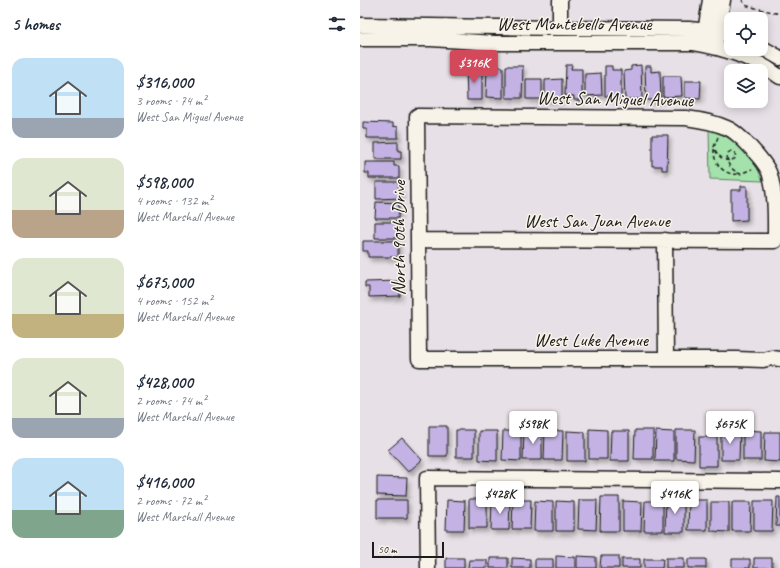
<!DOCTYPE html>
<meta charset="utf-8">
<style>
:root{--surface:#fff;--page:#f6f6f7;--text:#1f2937;--muted:#747a83;--accent:#d1495b}
body{margin:0;font-family:Caveat,sans-serif;background:var(--page);color:var(--text);height:100vh;display:flex;flex-direction:column;font-size:15px;white-space:nowrap}
*{box-sizing:border-box;margin:0}
p{font-size:13px;color:var(--muted)}
.icon{flex:none;width:22px;height:22px;fill:none;stroke:currentColor;stroke-width:2;stroke-linecap:round;stroke-linejoin:round}
.map{position:relative;flex:1;overflow:hidden}
.panel{display:flex;flex-direction:column;background:var(--surface);width:360px}
.panel>*{flex:none}
.tools{position:absolute;left:364px;top:12px;display:grid;gap:8px}
.tools a{display:grid;place-items:center;width:44px;height:44px;border-radius:8px;background:var(--surface);box-shadow:0 2px 10px #0003;font-size:20px}
.scale{position:absolute;left:12px;bottom:10px;width:72px;box-sizing:border-box;padding-left:4px;border:2px solid #1c1c1c;border-top:0;font-size:11px;line-height:14px;white-space:nowrap;color:#1c1c1c;-webkit-text-stroke:3px #f7f3e8;paint-order:stroke}
.price{position:absolute;translate:-50% -34px;padding:0 9px;border-radius:4px;background:#fff;color:#222;font-size:13px;line-height:26px;filter:drop-shadow(0 1px 2px #0008)}
.price::after{content:'';position:absolute;left:50%;top:24px;width:12px;height:9px;margin-left:-6px;background:inherit;clip-path:polygon(0 0,100% 0,50% 100%)}
.price.current{background:var(--accent);color:#fff}
ul{padding:0;list-style:none}
li{display:flex;align-items:center;gap:12px;height:100px;padding:0 12px}
li span{display:grid;place-items:center;flex:none;width:112px;height:80px;border-radius:12px;color:#555}
li>.icon{margin-inline-start:auto}
span .icon{width:48px;height:48px;fill:#fffc;stroke-width:1}
li b{font-size:17px}
h2{display:flex;justify-content:space-between;align-items:center;height:48px;padding:0 12px;font-size:17px}
main{display:flex;flex:1;min-height:0}
.map>svg:first-child{display:block}
</style>
<main>
<section class="panel">
<h2>5 homes<svg class="icon" aria-label="filters" viewBox="0 0 24 24"><path d="M4 7h16M4 17h16"/><circle cx="9" cy="7" r="2"/><circle cx="15" cy="17" r="2"/></svg></h2>
<ul>
<li><span style="background:linear-gradient(#bfe0f5 75%,#9aa5b1 0)"><svg class="icon" aria-label="home" viewBox="0 0 24 24"><path d="M3 11l9-7 9 7M6 9v11h12V9"/></svg></span><div><b>$316,000</b><p>3 rooms · 74 m²</p><p>West San Miguel Avenue</p></div></li>
<li><span style="background:linear-gradient(#dfe7d0 65%,#b9a48a 0)"><svg class="icon" aria-label="home" viewBox="0 0 24 24"><path d="M3 11l9-7 9 7M6 9v11h12V9"/></svg></span><div><b>$598,000</b><p>4 rooms · 132 m²</p><p>West Marshall Avenue</p></div></li>
<li><span style="background:linear-gradient(#dfe7d0 70%,#c2b280 0)"><svg class="icon" aria-label="home" viewBox="0 0 24 24"><path d="M3 11l9-7 9 7M6 9v11h12V9"/></svg></span><div><b>$675,000</b><p>4 rooms · 152 m²</p><p>West Marshall Avenue</p></div></li>
<li><span style="background:linear-gradient(#dfe7d0 75%,#9aa5b1 0)"><svg class="icon" aria-label="home" viewBox="0 0 24 24"><path d="M3 11l9-7 9 7M6 9v11h12V9"/></svg></span><div><b>$428,000</b><p>2 rooms · 74 m²</p><p>West Marshall Avenue</p></div></li>
<li><span style="background:linear-gradient(#bfe0f5 65%,#7fa58c 0)"><svg class="icon" aria-label="home" viewBox="0 0 24 24"><path d="M3 11l9-7 9 7M6 9v11h12V9"/></svg></span><div><b>$416,000</b><p>2 rooms · 72 m²</p><p>West Marshall Avenue</p></div></li>
</ul>
</section>
<div class="map">
<svg width="420" height="568" viewBox="0 0 420 568">
<defs>
<filter id="shadow"><feDropShadow dx="2.5" dy="4" stdDeviation="2" flood-color="#0004"/></filter>
</defs>
<rect width="100%" height="100%" fill="#e7e0e6"/>
<filter id="ink" filterUnits="userSpaceOnUse"><feTurbulence type="fractalNoise" baseFrequency=".025" numOctaves="2"/><feDisplacementMap in="SourceGraphic" scale="8" xChannelSelector="R" yChannelSelector="G"/><feConvolveMatrix kernelMatrix="1 2 1 2 8 2 1 2 1" color-interpolation-filters="sRGB"/></filter>
<g filter="url(#ink)">
<path fill="#a3e2aa" stroke="#607f63" d="M349 128C363 134 378 142 388 154 395 162 399 172 403 181L350 179Z"/>
<path fill="#c3b2e3" stroke="#1c1c1c" filter="url(#shadow)" d="M206 65H212L211 69H222V100H214V96L205 95Z
M281 65 282 99H265L264 71 271 70V66Z
M116 66H122V100H107L106 70H116Z
M146 66H163L162 98H146Z
M245 66H252V70H261V100H253V96H245Z
M285 66H291V72L300 71 301 100H286Z
M127 67H143V98L126 97Z
M241 73 242 95 225 96V74Z
M303 76H321L322 96 303 97Z
M166 79H182V99H166Z
M202 79V100H185V80Z
M325 81H341L340 99 325 98Z
M3 122 33 123V126L38 127V138H7V129H3Z
M292 135H308L307 170H302V166H292Z
M38 142V151H41V159H15V143Z
M5 162H34V166H39V178H9V173H5Z
M16 182H38L39 190H41V198L16 199Z
M381 186H387V220L371 221V190H381Z
M16 202 39 203 38 218H15Z
M15 222H38V238H15Z
M3 241H38V257H8V251H3Z
M39 281 40 296 9 297V287H5V282Z
M69 426H87V456H69Z
M229 429 247 430V459H229Z
M96 430H114V457H96Z
M164 430 182 431V460H163Z
M185 430 203 431 202 460H184Z
M275 430H293V459H274Z
M316 430H335L334 460 316 459Z
M361 430H380L379 460H361Z
M383 430 401 431V460H383Z
M119 431H137V461L119 460Z
M143 431H161V461L142 460Z
M207 431 225 432V461H207Z
M251 431H269V461H250Z
M296 431 314 432V461H295Z
M405 432H420V462L404 461Z
M339 437H357V466H339Z
M42 438 62 460 48 472 28 450Z
M17 477 47 478 46 496 17 495Z
M241 497H259V531H240Z
M417 497H420V526H416Z
M306 498H324V532H305Z
M109 499H127V528H109Z
M17 500H47V518H17Z
M87 500 105 501 104 530H86Z
M132 500 150 501 149 530H131Z
M153 500H171L170 529H152Z
M219 500H237L236 530 218 529Z
M329 500H347V530H328Z
M175 501 193 502V531H174Z
M196 501 214 502V531H196Z
M263 501 282 502 281 531H263Z
M285 501H303V531H284Z
M394 501H413L412 531H394Z
M351 502H369V532L351 531Z
M372 502H391L390 531H372Z
M196 556 215 557V568H196Z
M217 556 236 557V568H217Z
M241 556H259V568H240Z
M86 558H104V568H86Z
M130 558H148V568H130Z
M152 558 170 559V568H152Z
M306 558H324V568H306Z
M394 558H412V568H394Z
M175 559H193V568H175Z
M262 559H280V568H262Z
M284 559H303L302 568H284Z
M328 559H346V568H328Z
M372 559H390V568H372Z
M109 560H127V568H108Z"/>
<g fill="none" stroke-linecap="round" stroke-linejoin="round">
<g stroke="#1c1c1c" stroke-width="17">
<path id="minor" d="M0 25 200 28 329 29 358 32 371 35
M200 28V0
M0 39H71L134 43H334C364 48 395 58 420 77
M344 39 350 0
M356 41 363 0
M401 47 420 58
M58 240 415 241C415 219 416 196 410 175 407 163 378 132 367 128 354 122 341 120 326 118L57 116 59 359H376L403 360 412 358 420 359
M305 240 306 359
M68 568 67 478 420 481"/>
</g>
<path stroke="#1c1c1c" stroke-width="1.5" stroke-dasharray="4 3" stroke-linecap="butt" d="M382 0 385 5 388 6 420 14
M358 137 354 147C357 156 366 165 376 158L375 153 371 151 368 153C365 164 371 169 380 174L392 169
M354 149C353 164 364 176 380 174"/>
<use href="#minor" stroke="#f7f3e8" stroke-width="14"/>
</g>
</g>
<g text-anchor="middle" dominant-baseline="central" stroke-width="3" stroke-linejoin="round" paint-order="stroke">
<g font-size="19" fill="#1c1c1c" stroke="#f7f3e8">
<text x="214" y="24">West Montebello Avenue</text>
<text transform="translate(255 99) rotate(1)">West San Miguel Avenue</text>
<text x="237" y="221">West San Juan Avenue</text>
<text transform="translate(39 238) rotate(-90)">North 90th Drive</text>
<text x="231" y="340">West Luke Avenue</text>
</g>
</g>
</svg>
<div class="tools">
<a><svg class="icon" aria-label="locate" viewBox="0 0 24 24"><circle cx="12" cy="12" r="6"/><path d="M12 2v4M12 18v4M2 12h4M18 12h4"/></svg></a>
<a><svg class="icon" aria-label="layers" viewBox="0 0 24 24"><path d="M12 4l9 5-9 5-9-5zM3 14l9 5 9-5"/></svg></a>
</div>
<div class="scale">50 m</div>
<b class="price current" style="left:114px;top:84px">$316K</b>
<b class="price" style="left:173px;top:445px">$598K</b>
<b class="price" style="left:370px;top:445px">$675K</b>
<b class="price" style="left:140px;top:515px">$428K</b>
<b class="price" style="left:315px;top:515px">$416K</b>
</div>
</main>
